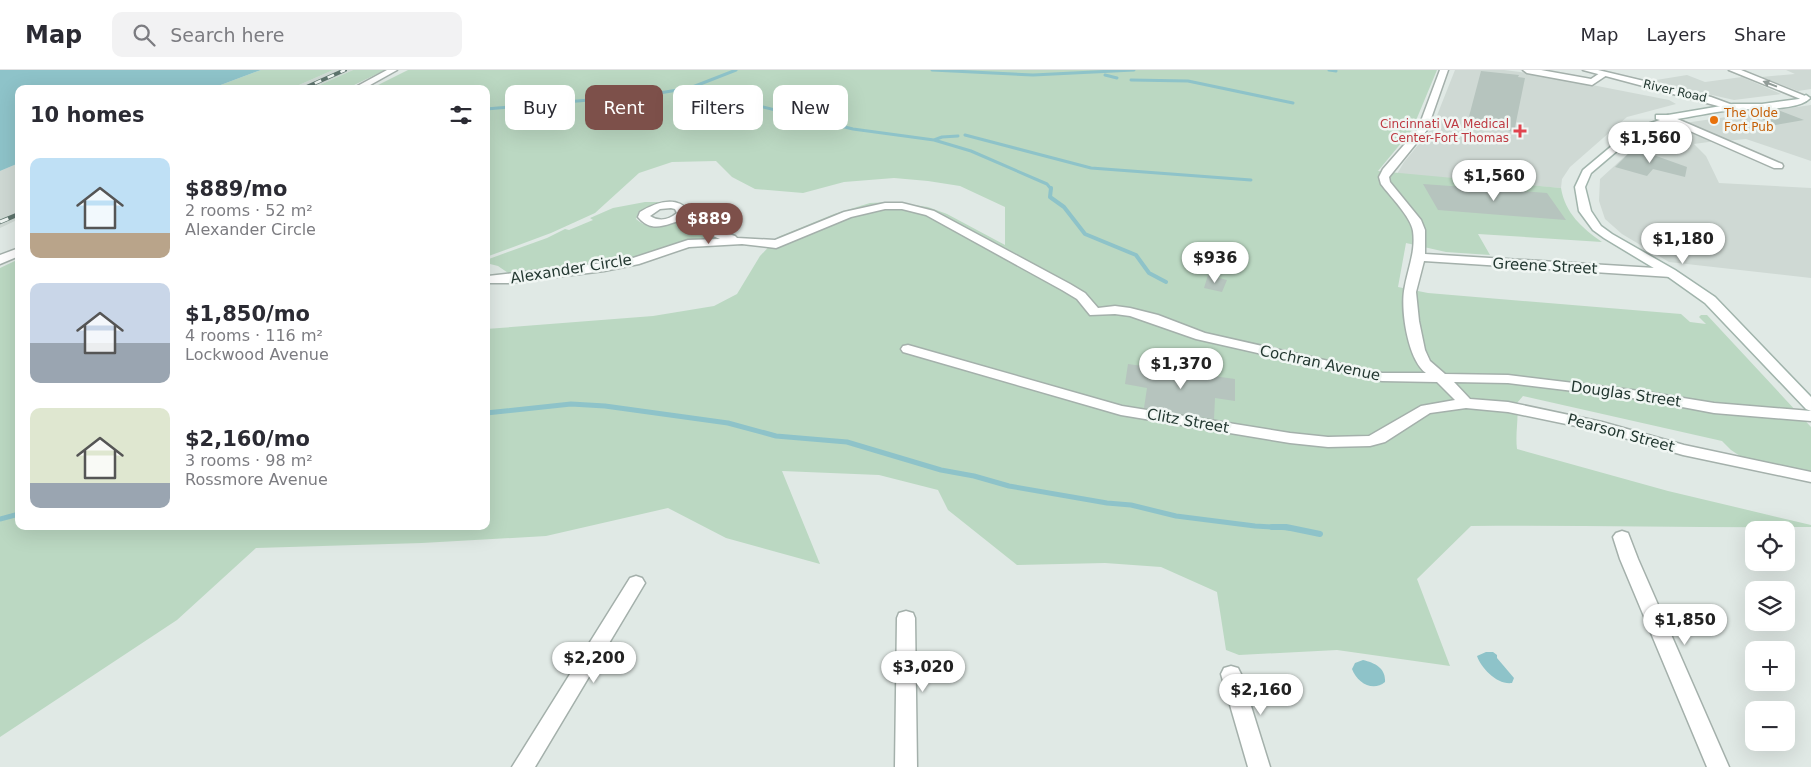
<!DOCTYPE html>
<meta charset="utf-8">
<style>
:root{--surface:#fff;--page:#f2f2f3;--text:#2b2b33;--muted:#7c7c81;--line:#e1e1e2;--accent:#7d504a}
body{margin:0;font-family:"DejaVu Sans",sans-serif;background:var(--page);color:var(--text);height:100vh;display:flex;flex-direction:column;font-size:19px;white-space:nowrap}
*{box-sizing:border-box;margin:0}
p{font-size:16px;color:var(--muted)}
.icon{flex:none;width:28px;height:28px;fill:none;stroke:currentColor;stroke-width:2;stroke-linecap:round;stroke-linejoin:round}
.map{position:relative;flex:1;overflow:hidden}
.drawer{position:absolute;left:15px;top:15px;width:475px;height:445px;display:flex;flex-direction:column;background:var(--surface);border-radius:10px;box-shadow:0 5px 20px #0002}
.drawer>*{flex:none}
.guide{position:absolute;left:505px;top:15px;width:475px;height:45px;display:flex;gap:10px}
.tools{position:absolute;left:1745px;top:451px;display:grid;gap:10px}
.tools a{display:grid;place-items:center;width:50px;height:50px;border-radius:10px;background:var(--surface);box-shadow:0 5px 20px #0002;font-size:25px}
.price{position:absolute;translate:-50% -42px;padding:0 11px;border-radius:18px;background:#fff;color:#222;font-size:16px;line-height:32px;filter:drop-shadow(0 1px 2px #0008)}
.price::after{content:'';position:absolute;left:50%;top:30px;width:15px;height:11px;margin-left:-8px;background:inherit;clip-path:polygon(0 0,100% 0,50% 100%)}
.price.on{background:var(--accent);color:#fff}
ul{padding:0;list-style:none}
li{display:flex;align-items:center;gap:15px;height:125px;padding:0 15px}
li span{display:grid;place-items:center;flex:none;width:140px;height:100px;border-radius:10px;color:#555}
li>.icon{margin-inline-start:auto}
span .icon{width:60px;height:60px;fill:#fffc;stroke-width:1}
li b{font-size:21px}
h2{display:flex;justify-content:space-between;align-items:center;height:60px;padding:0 15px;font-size:21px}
.pill{padding:0 18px;border-radius:10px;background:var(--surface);box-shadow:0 5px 20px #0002;font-size:18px;line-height:45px}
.pill.on{background:var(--accent);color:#fff}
header{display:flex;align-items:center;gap:30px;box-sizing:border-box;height:70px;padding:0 25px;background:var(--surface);border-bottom:1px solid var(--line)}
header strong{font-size:24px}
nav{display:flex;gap:28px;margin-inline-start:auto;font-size:18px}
.search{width:350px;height:45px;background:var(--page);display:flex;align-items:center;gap:12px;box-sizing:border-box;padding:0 18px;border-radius:10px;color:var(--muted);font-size:19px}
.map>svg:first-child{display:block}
</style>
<header>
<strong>Map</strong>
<div class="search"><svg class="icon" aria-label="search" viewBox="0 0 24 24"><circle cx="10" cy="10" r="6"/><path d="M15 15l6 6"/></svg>Search here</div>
<nav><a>Map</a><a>Layers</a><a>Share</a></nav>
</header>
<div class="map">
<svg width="1811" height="697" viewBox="0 0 1811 697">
<rect width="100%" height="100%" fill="#e0e9e5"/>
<path fill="#cfd9d4" d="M333 0H353L311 19H290Z
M1455 0H1504L1536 4 1669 30 1676 34 1627 47 1570 97 1562 109 1561 118 1397 104 1404 92 1432 58Z
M1786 0H1811V19L1798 21 1761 7 1795 4Z
M1687 5 1705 12 1742 7 1781 24 1734 30 1650 11Z
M1811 35V91L1746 69 1725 71 1684 53Z
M1679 54 1716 71 1694 74 1706 86 1719 113 1811 118V208L1669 192 1622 164 1605 149 1599 131 1600 109 1634 78 1640 77 1649 68Z
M19 93V149L0 158V101Z"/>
<path fill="#bbd8c2" d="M261 0H333L290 19H210Z
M353 0H385L346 19H311Z
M408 0H1437L1412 60 1378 101 1561 118C1565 143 1582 158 1602 172L1478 164 1490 185 1446 182 1406 173 1398 217 1428 223 1681 244 1690 252 1706 254 1699 247 1701 245H1707L1811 357V403L1743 388 1731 380 1722 371 1523 326 1517 333C1519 349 1515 363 1517 379L1668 421 1811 455V457C1698 458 1584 455 1471 456L1417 509 1450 596 1337 580 1239 585 1226 580 1217 522 1161 497 1105 493 1017 495 948 440 938 420 879 405 782 401 820 494 726 468 668 438 546 466 422 473 256 478 177 550 0 667V198L19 189V456H486V259L653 246 714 236 737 224 760 186 778 167 834 144 870 133 892 132 928 137 947 144 1005 175V137L960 116 928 111 894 108 844 112 803 123 755 119 732 107 716 91 672 92 639 103 595 143 551 163 486 187V19H370Z
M645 132H664L639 141 636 149C656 166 671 149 691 152L696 158 716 169 694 170 625 190 532 203 511 205 498 196 486 193V190L547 168 565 159 569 160 593 150 590 148 613 138Z"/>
<path fill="#8ec3c9" d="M0 0H261L210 19H19V93L0 101Z
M1486 582H1493L1497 585V588L1514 608 1512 613C1497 615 1481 598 1477 586Z
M1363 590C1375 593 1386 598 1385 612 1373 622 1357 613 1352 599L1355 593Z"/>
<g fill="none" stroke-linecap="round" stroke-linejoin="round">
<path stroke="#8ec3c9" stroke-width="3" d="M932 0 1033 5 1134 0
M1329 0 1336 1
M1105 5 1117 8
M1131 10 1188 11 1293 33
M688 20 710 27 741 32
M759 36 853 59 934 70 971 81 1047 114 1051 119
M486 39 647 25 690 18 736 0
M965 65 1091 98 1251 110
M934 70 942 67 958 66"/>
<path stroke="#8ec3c9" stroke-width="4" d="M1051 118 1050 127 1064 137 1085 164 1136 185 1149 203 1166 212"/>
<path stroke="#8ec3c9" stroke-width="5" d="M486 343 571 334 605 336 728 353 776 366 847 372 941 400 974 406 1009 416 1107 433 1131 435 1176 446 1255 456 1290 458
M0 449 19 444"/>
<path stroke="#8ec3c9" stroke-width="6" d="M1272 457H1286L1320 464"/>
</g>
<path fill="#b6c4be" d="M1481 1 1519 5 1518 7 1525 8 1514 62 1467 54Z
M1778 40 1804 50 1775 55 1750 44Z
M1634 78 1687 97 1685 107 1653 99 1647 106 1615 97Z
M1423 114 1547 123 1566 150 1438 140Z
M1208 205 1227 210 1222 222 1204 218Z
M1128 294 1235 309V331L1215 328 1214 349 1144 338 1147 318 1125 314Z"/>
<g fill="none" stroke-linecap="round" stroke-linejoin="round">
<g stroke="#a4b0ab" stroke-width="3">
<path id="minor" d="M1440 0H1448L1427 60 1389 107 1390 112 1421 150 1425 160V184L1671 199 1677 203 1671 207 1424 191 1416 222 1419 251 1425 280 1430 291 1445 304 1508 305 1640 321 1714 333 1811 341V351L1714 343 1640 329 1508 313 1454 312 1470 329 1508 332 1602 352 1684 375 1811 402V412L1683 385 1600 361 1508 342 1466 338 1430 343 1385 372 1370 376 1328 377 1290 373 1121 345 903 282 901 279 903 276 908 275 1122 336 1290 363 1328 367 1369 366 1421 336 1455 330 1437 312 1382 311 1196 269 1130 246 1115 244 1090 245 1077 229 1062 220 926 145 902 139H885L851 147 776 178 742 174 689 177 639 194 604 201 508 213H486V207L488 206 604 193 633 188 688 170 720 169 706 163 686 150C669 151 654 166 638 147L640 142C655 133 676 125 689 141V144L699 148 716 160 735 166 737 168 775 170 844 142 885 133H902L934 141 1070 214 1085 223 1098 238 1115 236 1130 238 1158 245 1205 263 1382 303H1426C1408 290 1401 242 1404 221 1407 200 1416 183 1413 161 1411 147 1390 126 1381 114L1379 107 1383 99 1418 59ZM671 138 675 139 677 143C669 150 659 152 650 146L660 139Z
M1523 0H1541L1591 9 1600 3 1607 5 1592 15 1527 3Z
M1729 0H1741L1810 28 1806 31 1803 30Z
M1668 45 1782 94 1783 96 1782 98H1774L1665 50V46Z
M1622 461 1628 463 1638 489 1729 697H1707L1620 489 1613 467 1616 463Z
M636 506 642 508 645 513 535 697H512L630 508Z
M906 541 913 543 915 548 917 697H895L897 548 899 543Z
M1231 596 1238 598 1241 604 1270 697H1248L1221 604 1224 598Z"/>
</g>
<g stroke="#a4b0ab" stroke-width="3">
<path id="tertiary" d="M387 0H397L363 19H352Z
M1583 0H1598L1711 27 1738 37 1733 40Z
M19 178V186L0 194V185Z"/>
</g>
<g stroke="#a1b4ac" stroke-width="3">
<path id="secondary" d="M1806 25 1810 28C1798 42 1750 38 1732 40 1712 42 1691 47 1671 50L1669 53 1638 63 1591 103 1585 117 1591 141 1601 156 1612 164 1675 200 1715 227 1811 327V341L1806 339 1705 233 1667 206 1604 168 1593 160 1579 141 1575 117 1583 100 1632 59 1660 50 1656 49V45H1668L1733 34H1762L1799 29Z"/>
</g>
<use href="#minor" fill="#fff" fill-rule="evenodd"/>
<use href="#tertiary" fill="#fff" fill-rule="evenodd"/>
<use href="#secondary" fill="#fff" fill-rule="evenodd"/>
<g stroke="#5d736c" stroke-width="4">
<path id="rail-far1" d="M302 19 345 0"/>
</g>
<g stroke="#5d736c" stroke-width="4.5">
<path id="rail" d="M0 152 19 144"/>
</g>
<use href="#rail-far1" stroke="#f0f6f3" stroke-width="2.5" stroke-dasharray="7" stroke-linecap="butt"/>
<use href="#rail" stroke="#f0f6f3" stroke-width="3" stroke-dasharray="9" stroke-linecap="butt"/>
</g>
<defs><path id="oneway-solid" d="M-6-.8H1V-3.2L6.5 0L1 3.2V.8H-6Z" transform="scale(1.25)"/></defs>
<use fill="#919c98" href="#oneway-solid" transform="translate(1770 14) rotate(-159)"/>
<circle fill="#e8710a" stroke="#f0f6f3" stroke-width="2" cx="1714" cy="50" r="5"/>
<path fill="#e0444e" stroke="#f0f6f3" stroke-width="2" d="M1517.5 53.5h5v5h5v5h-5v5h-5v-5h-5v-5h5z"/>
<g text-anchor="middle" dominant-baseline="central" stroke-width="5" stroke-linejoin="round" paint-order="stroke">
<g font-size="12" fill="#233831" stroke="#f0f6f3">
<text transform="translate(1675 21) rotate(13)">River Road</text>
</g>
<g font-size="12" fill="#c56008" stroke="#f0f6f3" text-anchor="start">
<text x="1724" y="43">The Olde<tspan x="1724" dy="14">Fort Pub</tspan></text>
</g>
<g font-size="12" fill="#be3a42" stroke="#f0f6f3" text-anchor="end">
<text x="1509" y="54">Cincinnati VA Medical<tspan x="1509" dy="14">Center-Fort Thomas</tspan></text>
</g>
<g font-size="15" fill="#233831" stroke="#f0f6f3">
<text transform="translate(1545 196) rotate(3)">Greene Street</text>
<text transform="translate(571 199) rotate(-9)">Alexander Circle</text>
<text transform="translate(1320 293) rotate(12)">Cochran Avenue</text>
<text transform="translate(1626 324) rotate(8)">Douglas Street</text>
<text transform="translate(1188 351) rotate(10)">Clitz Street</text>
<text transform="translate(1621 363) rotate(15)">Pearson Street</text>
</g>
</g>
</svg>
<div class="tools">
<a><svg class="icon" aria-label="locate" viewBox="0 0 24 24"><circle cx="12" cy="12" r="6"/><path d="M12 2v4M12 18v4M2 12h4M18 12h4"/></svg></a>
<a><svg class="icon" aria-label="layers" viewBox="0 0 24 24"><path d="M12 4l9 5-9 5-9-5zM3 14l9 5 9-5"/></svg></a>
<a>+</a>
<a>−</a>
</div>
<b class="price" style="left:1650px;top:94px">$1,560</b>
<b class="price" style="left:1494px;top:132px">$1,560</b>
<b class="price on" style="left:709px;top:175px">$889</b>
<b class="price" style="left:1683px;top:195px">$1,180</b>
<b class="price" style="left:1215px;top:214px">$936</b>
<b class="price" style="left:1181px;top:320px">$1,370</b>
<b class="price" style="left:1685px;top:576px">$1,850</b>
<b class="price" style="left:594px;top:614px">$2,200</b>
<b class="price" style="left:923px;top:623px">$3,020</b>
<b class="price" style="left:1261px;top:646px">$2,160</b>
<div class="guide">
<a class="pill">Buy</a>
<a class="pill on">Rent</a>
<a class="pill">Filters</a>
<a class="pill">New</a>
</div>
<section class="drawer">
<h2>10 homes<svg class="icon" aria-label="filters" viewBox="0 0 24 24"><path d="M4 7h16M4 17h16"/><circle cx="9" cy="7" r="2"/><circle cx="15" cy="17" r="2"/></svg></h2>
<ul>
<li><span style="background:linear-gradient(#bfe0f5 75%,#b9a48a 0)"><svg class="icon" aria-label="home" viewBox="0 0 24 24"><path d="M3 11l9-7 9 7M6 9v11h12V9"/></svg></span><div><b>$889/mo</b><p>2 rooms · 52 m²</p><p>Alexander Circle</p></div></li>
<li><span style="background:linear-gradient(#c9d6e8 60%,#9aa5b1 0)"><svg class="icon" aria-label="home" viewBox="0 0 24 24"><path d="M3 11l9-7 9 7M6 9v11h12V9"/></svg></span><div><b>$1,850/mo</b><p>4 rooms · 116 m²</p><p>Lockwood Avenue</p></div></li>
<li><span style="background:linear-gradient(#dfe7d0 75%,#9aa5b1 0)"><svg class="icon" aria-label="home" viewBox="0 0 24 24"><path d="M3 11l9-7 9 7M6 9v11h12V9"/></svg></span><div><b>$2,160/mo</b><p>3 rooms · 98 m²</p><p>Rossmore Avenue</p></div></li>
</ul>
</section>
</div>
